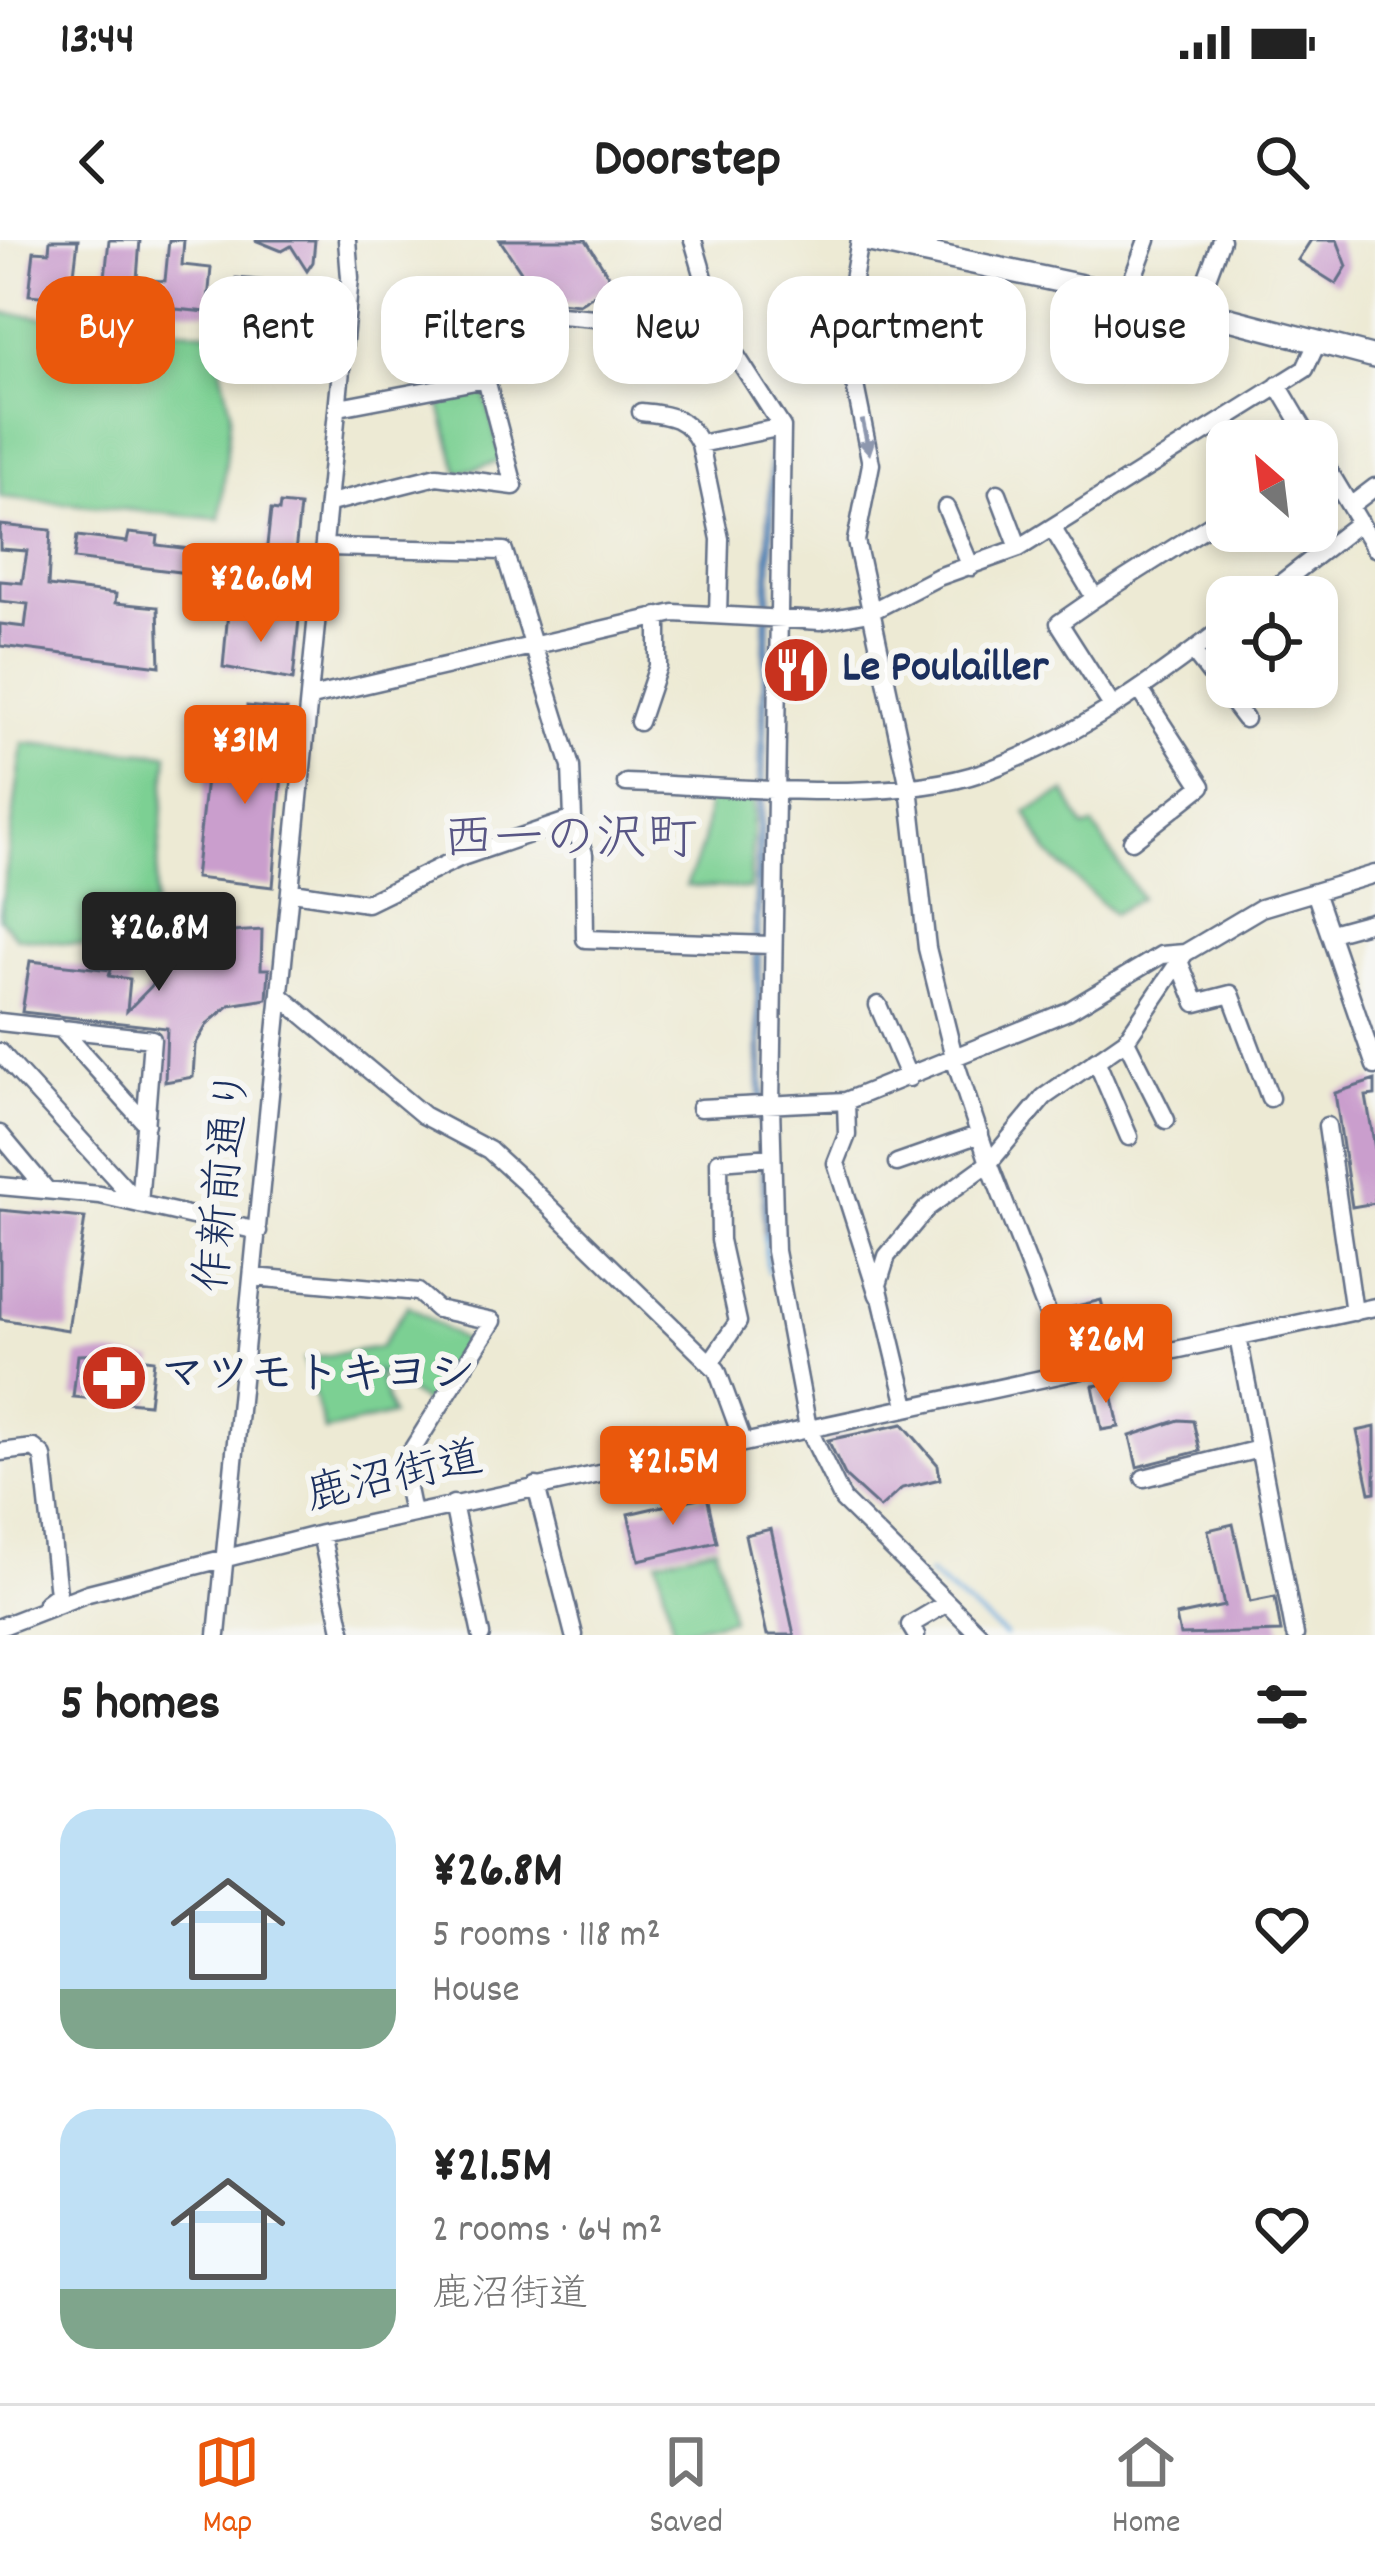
<!DOCTYPE html>
<meta charset="utf-8">
<style>
:root{--surface:#fff;--page:#f6f6f6;--text:#222;--muted:#767676;--line:#e0e0e0;--accent:#ea580c}
body{margin:0;font-family:Dekko,"Klee One",sans-serif;background:var(--page);color:var(--text);height:100vh;display:flex;flex-direction:column;font-size:45px;white-space:nowrap}
*{box-sizing:border-box;margin:0}
p{font-size:39px;color:var(--muted)}
.icon{flex:none;width:66px;height:66px;fill:none;stroke:currentColor;stroke-width:2;stroke-linecap:round;stroke-linejoin:round}
.map{position:relative;height:1395px;overflow:hidden}
.details{display:flex;flex-direction:column;background:var(--surface);flex:1}
.details>*{flex:none}
.guide{position:absolute;left:36px;top:36px;width:1305px;height:108px;display:flex;gap:24px}
.needle{width:78px;rotate:332deg}
.controls{position:absolute;left:1206px;top:180px;display:grid;gap:24px}
.controls a{display:grid;place-items:center;width:132px;height:132px;border-radius:24px;background:var(--surface);box-shadow:0 6px 18px #0003;font-size:60px}
.price{position:absolute;translate:-50% -102px;padding:0 27px;border-radius:12px;background:var(--accent);color:#fff;font-size:39px;line-height:78px;filter:drop-shadow(0 3px 6px #0008)}
.price::after{content:'';position:absolute;left:50%;top:72px;width:36px;height:27px;margin-left:-18px;background:inherit;clip-path:polygon(0 0,100% 0,50% 100%)}
.price.on{background:#222;color:#fff}
ul{padding:0;list-style:none}
li{display:flex;align-items:center;gap:36px;height:300px;padding:0 60px}
li span{display:grid;place-items:center;flex:none;width:336px;height:240px;border-radius:36px;color:#555}
li>.icon{margin-inline-start:auto}
span .icon{width:144px;height:144px;fill:#fffc;stroke-width:1}
li b{font-size:51px}
h2{display:flex;justify-content:space-between;align-items:center;height:144px;padding:0 60px;font-size:51px}
.pill{padding:0 42px;border-radius:36px;background:var(--surface);box-shadow:0 6px 18px #0003;font-size:42px;line-height:108px}
.pill.on{background:var(--accent);color:#fff}
.status{display:flex;justify-content:space-between;align-items:center;height:84px;padding:0 60px;background:var(--surface);direction:ltr}
.status svg{height:33px;fill:currentColor}
header{display:flex;justify-content:space-between;align-items:center;height:156px;padding:0 60px;background:var(--surface);font-size:54px;font-weight:700}
.menu{display:flex;justify-content:space-around;align-items:center;height:168px;border-top:3px solid var(--line);background:var(--surface);font-size:33px;color:var(--muted)}
.menu a{display:grid;justify-items:center;gap:6px}
.menu .on{color:var(--accent)}
.map>svg:first-child{display:block}
</style>
<div class="status"><b>13:44</b><svg viewBox="0 0 49 12"><path d="M0 12V9h3v3zM5 12V6h3v6zM10 12V3h3v9zM15 12V0h3v12zM26 1h20v11H26zM47 4h2v5h-2z"/></svg></div>
<header><svg class="icon" aria-label="back" viewBox="0 0 24 24"><path d="M15 5l-7 7 7 7"/></svg>Doorstep<svg class="icon" aria-label="search" viewBox="0 0 24 24"><circle cx="10" cy="10" r="6"/><path d="M15 15l6 6"/></svg></header>
<div class="map">
<svg width="1375" height="1395" viewBox="0 0 1375 1395">
<rect width="100%" height="100%" fill="#f6f6f2"/>
<filter id="ink" filterUnits="userSpaceOnUse"><feTurbulence type="fractalNoise" baseFrequency=".00833" numOctaves="2"/><feDisplacementMap in="SourceGraphic" scale="24" xChannelSelector="R" yChannelSelector="G"/><feConvolveMatrix kernelMatrix="1 2 1 2 8 2 1 2 1" color-interpolation-filters="sRGB"/></filter>
<filter id="wash" filterUnits="userSpaceOnUse"><feTurbulence type="fractalNoise" baseFrequency=".004" numOctaves="4" result="noise"/><feDisplacementMap in="SourceGraphic" scale="48" xChannelSelector="R" yChannelSelector="G"/><feGaussianBlur stdDeviation="2.7" result="paint"/><feColorMatrix in="noise" values="0 0 0 0 0 0 0 0 0 0 0 0 0 0 0 0 0 1.4 0 .05"/><feComposite in="paint" operator="in"/></filter>
<g filter="url(#wash)">
<rect width="100%" height="100%" fill="#edead4"/>
<path fill="#7bd093" stroke="#4b8078" stroke-width="3" d="M0 73 213 93 231 171 220 279 0 257Z
M483 146 502 221 458 233 438 158Z
M23 503 168 514 150 713 16 697 0 678Z
M710 551 754 553 750 649 686 646 703 603Z
M1065 552 1084 588 1093 585 1141 658 1113 674 1048 613 1026 572Z
M408 1065 471 1106 427 1164 377 1131 392 1175 325 1191 304 1119 380 1107Z
M715 1306 732 1379 674 1392 657 1320Z"/>
<path fill="#6aa9dc" stroke="#426c9d" stroke-width="3" d="M776 193 759 691 768 997 764 998 754 691 771 194Z"/>
<g fill="none" stroke-linecap="round" stroke-linejoin="round">
<path stroke="#6aa9dc" stroke-width="4.5" d="M764 996 768 1032
M929 1334 1005 1395"/>
</g>
<g id="blocks">
<path fill="#ca9ecd" d="M50 0H78L74 34 105 37 109 0H140L137 39 165 41 169 0H184L182 25 211 28 207 72 29 55 34 11 49 12Z
M255 0H315L313 22 307 31 291 6 282 11Z
M500 0H586L613 43 579 64 540 60Z
M1311 0H1337L1347 26 1336 44 1298 20Z
M236 38 318 45 316 60 302 59 313 84 305 86 303 102 289 120 267 126 239 109 237 77 230 74 244 53H235Z
M280 264 300 266 291 351 274 350 275 333 264 332 271 270 279 271Z
M0 285 51 290 48 346 116 354 115 363 158 367 160 426 0 406V384L25 387 28 364 0 361V341L22 343 27 311 0 309Z
M129 293 158 296 157 305 207 311 204 335 74 319 77 296 127 302Z
M228 372 299 379 293 440 223 427Z
M247 466 287 470 273 647 195 638 207 530 242 534Z
M262 690 261 729H269L267 759 230 765 208 783 195 805 193 837 165 842 167 788 22 772 30 721 111 730 109 736 130 739 127 771 187 710 232 692Z
M1375 840V855L1366 856 1375 909V963L1352 967 1335 853Z
M0 970 85 978 68 1090 0 1079Z
M1101 1060 1106 1079 1140 1071 1145 1091 1076 1111 1060 1070Z
M110 1114 154 1120 149 1164 73 1157 78 1115Z
M1110 1143 1119 1187 1102 1190 1093 1146Z
M1179 1180 1193 1181 1200 1211 1137 1227 1130 1196Z
M903 1184 938 1225 940 1239 902 1248 880 1268 846 1237 828 1200Z
M1375 1187V1252L1370 1253 1357 1191Z
M707 1256 717 1302 639 1320 628 1274Z
M1233 1284 1250 1362 1275 1357 1281 1392 1180 1395 1176 1376 1224 1366 1208 1290Z
M771 1289 794 1395H767L745 1295Z"/>
</g>
</g>
<g filter="url(#ink)">
<use href="#blocks" fill-opacity="0" stroke="#647087" stroke-width="3"/>
<g fill="none" stroke-linecap="round" stroke-linejoin="round">
<g stroke="#647087" stroke-width="21">
<path id="minor" d="M693 0 719 89 782 187 771 865 775 1011 808 1188 843 1260 980 1395
M860 0 844 91 871 224 856 301 909 547 927 708 955 821 989 923 1070 1131
M1127 54 1147 0
M1195 70 1221 0
M538 73 719 89
M1278 145 1311 201
M641 172C670 175 687 177 700 204L782 187
M700 204 720 299 718 375
M1317 211 1375 308
M998 253 1019 308
M330 263 437 236 514 246 486 139 339 167
M1350 266 1375 247
M946 268 971 327
M1053 289 1095 358 1059 383 1112 466
M1263 357 1360 282
M1095 358 1213 283
M1193 411 1245 479
M311 457 674 373 821 381 870 372 938 337 1019 308 1305 129 1317 103
M639 482 658 426V376
M626 543C728 546 888 565 983 532 1073 500 1153 442 1227 385
M573 579 584 614 585 699 771 705
M1132 601 1202 546 1140 450
M293 652 367 663 459 618 573 579 571 527 504 311 326 307
M1315 652 1375 826
M1331 693 1375 681
M1179 721 1196 763 1231 754 1270 858
M283 758 423 875 489 910 523 941 717 1130 743 1201
M878 765 909 838
M0 782 152 799 139 964
M60 788 146 884
M1126 800 1166 880
M0 812 139 964
M1096 820 1129 897
M846 861 847 895 836 923 878 1055
M700 868 846 861 1068 771 1161 715 1185 713 1261 668 1375 634
M1327 886 1354 1072
M0 894 45 948
M897 923 980 894
M0 946 100 955 258 991
M254 1037 418 1052 437 1069 493 1081 407 1218 404 1234 412 1273
M1238 1097 1295 1395
M710 1123 738 1082 720 1000 719 921 772 917
M907 1166 878 1045 887 1016 927 968 989 923 1044 857 1126 800 1185 713
M0 1212 34 1208 43 1216 58 1354 46 1363
M1144 1238 1259 1209
M536 1246 574 1395
M453 1264 481 1395
M321 1294 343 1395
M0 1387 88 1353 321 1294 1375 1067
M217 1395 350 38 347 0
M916 1395 910 1385 947 1363"/>
</g>
<g stroke="#647087" stroke-width="26">
<path id="major" d="M865 0 1195 70 1375 117"/>
</g>
<use href="#minor" stroke="#fff" stroke-width="16"/>
<use href="#major" stroke="#fff" stroke-width="21"/>
</g>
<defs><path id="oneway-solid" d="M-6-.8H1V-3.2L6.5 0L1 3.2V.8H-6Z" transform="scale(3)"/></defs>
<use fill="#8d97ae" href="#oneway-solid" transform="translate(866 197) rotate(78)"/>
</g>
<defs>
<g id="restaurant-disc" transform="scale(3.45)"><circle r="9.5" fill="#c8321e" stroke="#f6f6f2"/><path d="M-5-6h1v4h1v-4h1v4h1v-4h1v5L-1.5 .5V6h-2V.5L-5-1ZM5-6V6H3V1.5H1.5Q1.5-4 5-6Z" fill="#fff"/></g>
<g id="pharmacy-disc" transform="scale(3.45)"><circle r="9.5" fill="#c8321e" stroke="#f6f6f2"/><path d="M-2-6h4v4h4v4h-4v4h-4v-4h-4v-4h4Z" fill="#fff"/></g>
</defs>
<g fill-rule="evenodd">
<use href="#restaurant-disc" x="796" y="430"/>
<use href="#pharmacy-disc" x="114" y="1138"/>
</g>
<g text-anchor="middle" dominant-baseline="central" stroke-width="12" stroke-linejoin="round" paint-order="stroke">
<g font-size="45" font-weight="bold" fill="#1b2f5e" stroke="#f6f6f2" text-anchor="start">
<text x="842" y="430">Le Poulailler</text>
<text x="160" y="1138">マツモトキヨシ</text>
</g>
<g font-size="45" fill="#1b2f5e" stroke="#f6f6f2">
<text transform="translate(227 941) rotate(-84)">作新前通り</text>
<text transform="translate(395 1240) rotate(-13)">鹿沼街道</text>
</g>
<g font-size="51" fill="#585685" stroke="#f6f6f2">
<text x="570" y="603">西一の沢町</text>
</g>
</g>
</svg>
<div class="controls">
<a><svg class="needle" viewBox="-14 -14 28 28"><path d="M0-13l5 13h-10z" fill="#e53935"/><path d="M0 13l5-13h-10z" fill="#767676"/></svg></a>
<a><svg class="icon" aria-label="locate" viewBox="0 0 24 24"><circle cx="12" cy="12" r="6"/><path d="M12 2v4M12 18v4M2 12h4M18 12h4"/></svg></a>
</div>
<b class="price" style="left:261px;top:405px">¥26.6M</b>
<b class="price" style="left:245px;top:567px">¥31M</b>
<b class="price on" style="left:159px;top:754px">¥26.8M</b>
<b class="price" style="left:1106px;top:1166px">¥26M</b>
<b class="price" style="left:673px;top:1288px">¥21.5M</b>
<div class="guide">
<a class="pill on">Buy</a>
<a class="pill">Rent</a>
<a class="pill">Filters</a>
<a class="pill">New</a>
<a class="pill">Apartment</a>
<a class="pill">House</a>
</div>
</div>
<section class="details">
<h2>5 homes<svg class="icon" aria-label="filters" viewBox="0 0 24 24"><path d="M4 7h16M4 17h16"/><circle cx="9" cy="7" r="2"/><circle cx="15" cy="17" r="2"/></svg></h2>
<ul>
<li><span style="background:linear-gradient(#bfe0f5 75%,#7fa58c 0)"><svg class="icon" aria-label="home" viewBox="0 0 24 24"><path d="M3 11l9-7 9 7M6 9v11h12V9"/></svg></span><div><b>¥26.8M</b><p>5 rooms · 118 m²</p><p>House</p></div><svg class="icon" aria-label="heart" viewBox="0 0 24 24"><path d="M12 20l-8-8c-3-5 5-10 8-4 3-6 11-1 8 4z"/></svg></li>
<li><span style="background:linear-gradient(#bfe0f5 75%,#7fa58c 0)"><svg class="icon" aria-label="home" viewBox="0 0 24 24"><path d="M3 11l9-7 9 7M6 9v11h12V9"/></svg></span><div><b>¥21.5M</b><p>2 rooms · 64 m²</p><p>鹿沼街道</p></div><svg class="icon" aria-label="heart" viewBox="0 0 24 24"><path d="M12 20l-8-8c-3-5 5-10 8-4 3-6 11-1 8 4z"/></svg></li>
</ul>
</section>
<nav class="menu">
<a class="on"><svg class="icon" aria-label="map" viewBox="0 0 24 24"><path d="M3 6l6-2 6 2 6-2v14l-6 2-6-2-6 2zM9 4v14M15 6v14"/></svg>Map</a>
<a><svg class="icon" aria-label="saved" viewBox="0 0 24 24"><path d="M7 4h10v16l-5-4-5 4z"/></svg>Saved</a>
<a><svg class="icon" aria-label="home" viewBox="0 0 24 24"><path d="M3 11l9-7 9 7M6 9v11h12V9"/></svg>Home</a>
</nav>
